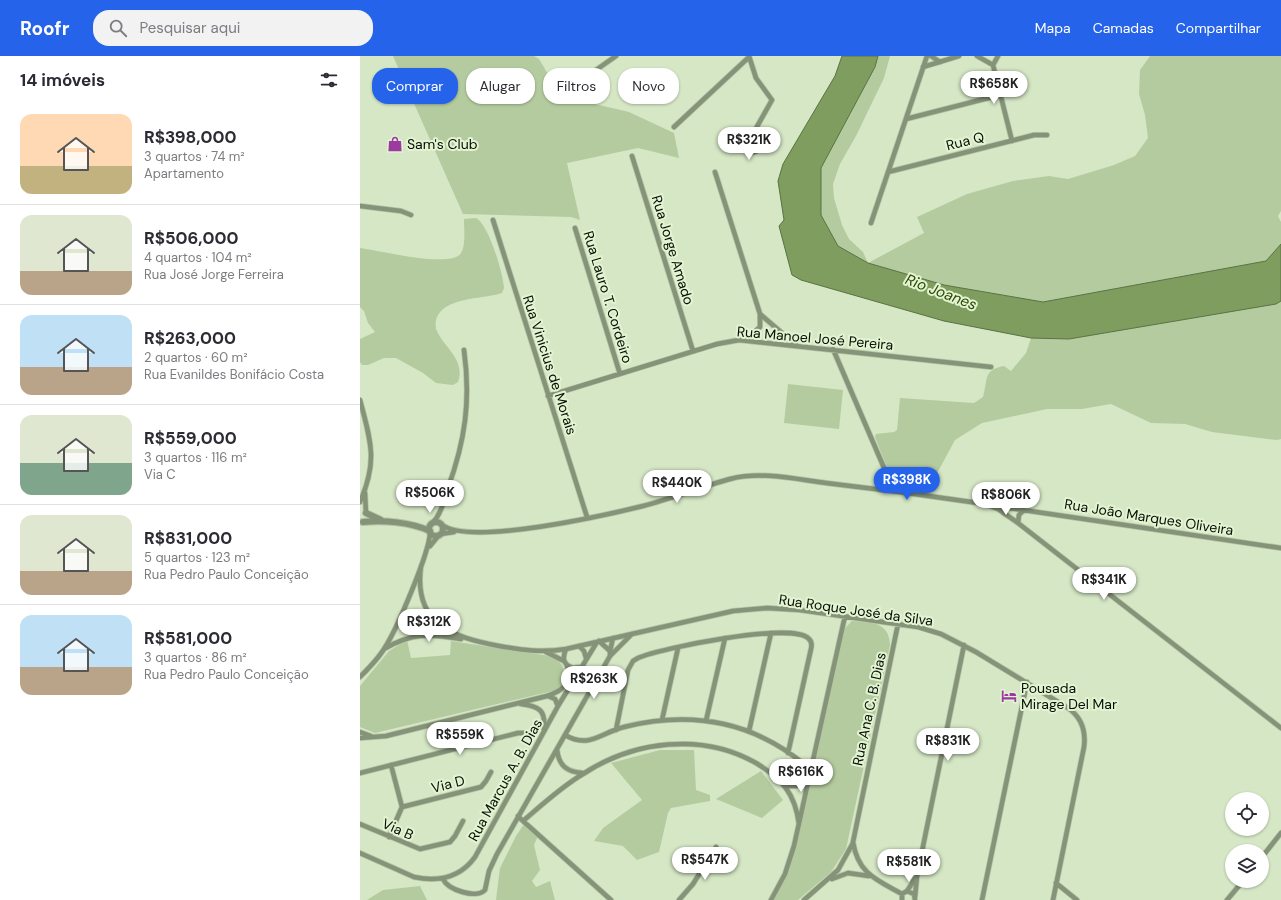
<!DOCTYPE html>
<html lang="pt">
<meta charset="utf-8">
<style>
:root{--surface:#fff;--page:#f2f2f3;--text:#2b2b33;--muted:#7c7c81;--line:#e1e1e2;--accent:#2563eb}
body{margin:0;font-family:"DM Sans",sans-serif;background:var(--page);color:var(--text);height:100vh;display:flex;flex-direction:column;font-size:15px;white-space:nowrap}
*{box-sizing:border-box;margin:0}
p{font-size:13px;color:var(--muted)}
.icon{flex:none;width:22px;height:22px;fill:none;stroke:currentColor;stroke-width:2;stroke-linecap:round;stroke-linejoin:round}
.map{position:relative;flex:1;overflow:hidden}
.panel{display:flex;flex-direction:column;background:var(--surface);width:360px}
.panel>*{flex:none}
.top-card{position:absolute;left:12px;top:12px;width:380px;height:36px;display:flex;gap:8px}
.buttons{position:absolute;left:865px;top:736px;display:grid;gap:8px}
.buttons a{display:grid;place-items:center;width:44px;height:44px;border-radius:50%;background:var(--surface);box-shadow:0 1px 3px #0004;font-size:20px}
.price{position:absolute;translate:-50% -34px;padding:0 9px;border-radius:14px;background:#fff;color:#222;font-size:13px;line-height:26px;filter:drop-shadow(0 1px 2px #0008)}
.price::after{content:'';position:absolute;left:50%;top:24px;width:12px;height:9px;margin-left:-6px;background:inherit;clip-path:polygon(0 0,100% 0,50% 100%)}
.price.selected{background:var(--accent);color:#fff}
ul{padding:0;list-style:none}
li{display:flex;align-items:center;gap:12px;height:100px;padding:0 20px}
li+li{border-top:1px solid var(--line)}
li span{display:grid;place-items:center;flex:none;width:112px;height:80px;border-radius:12px;color:#555}
li>.icon{margin-inline-start:auto}
span .icon{width:48px;height:48px;fill:#fffc;stroke-width:1}
li b{font-size:17px}
h2{display:flex;justify-content:space-between;align-items:center;height:48px;padding:0 20px;font-size:17px}
.chip{padding:0 14px;border-radius:16px;background:var(--surface);box-shadow:0 1px 3px #0004;font-size:14px;line-height:36px}
.chip.selected{background:var(--accent);color:#fff}
header{display:flex;align-items:center;gap:24px;box-sizing:border-box;height:56px;padding:0 20px;background:var(--accent);color:#fff}
header strong{font-size:19px}
nav{display:flex;gap:22px;margin-inline-start:auto;font-size:14px}
.search{width:280px;height:36px;background:var(--page);display:flex;align-items:center;gap:10px;box-sizing:border-box;padding:0 14px;border-radius:16px;color:var(--muted);font-size:15px}
main{display:flex;flex:1;min-height:0}
.map>svg:first-child{display:block}
</style>
<header>
<strong>Roofr</strong>
<div class="search"><svg class="icon" aria-label="search" viewBox="0 0 24 24"><circle cx="10" cy="10" r="6"/><path d="M15 15l6 6"/></svg>Pesquisar aqui</div>
<nav><a>Mapa</a><a>Camadas</a><a>Compartilhar</a></nav>
</header>
<main>
<section class="panel">
<h2>14 imóveis<svg class="icon" aria-label="filters" viewBox="0 0 24 24"><path d="M4 7h16M4 17h16"/><circle cx="9" cy="7" r="2"/><circle cx="15" cy="17" r="2"/></svg></h2>
<ul>
<li><span style="background:linear-gradient(#ffd9b3 65%,#c2b280 0)"><svg class="icon" aria-label="home" viewBox="0 0 24 24"><path d="M3 11l9-7 9 7M6 9v11h12V9"/></svg></span><div><b>R$398,000</b><p>3 quartos · 74 m²</p><p>Apartamento</p></div></li>
<li><span style="background:linear-gradient(#dfe7d0 70%,#b9a48a 0)"><svg class="icon" aria-label="home" viewBox="0 0 24 24"><path d="M3 11l9-7 9 7M6 9v11h12V9"/></svg></span><div><b>R$506,000</b><p>4 quartos · 104 m²</p><p>Rua José Jorge Ferreira</p></div></li>
<li><span style="background:linear-gradient(#bfe0f5 65%,#b9a48a 0)"><svg class="icon" aria-label="home" viewBox="0 0 24 24"><path d="M3 11l9-7 9 7M6 9v11h12V9"/></svg></span><div><b>R$263,000</b><p>2 quartos · 60 m²</p><p>Rua Evanildes Bonifácio Costa</p></div></li>
<li><span style="background:linear-gradient(#dfe7d0 60%,#7fa58c 0)"><svg class="icon" aria-label="home" viewBox="0 0 24 24"><path d="M3 11l9-7 9 7M6 9v11h12V9"/></svg></span><div><b>R$559,000</b><p>3 quartos · 116 m²</p><p>Via C</p></div></li>
<li><span style="background:linear-gradient(#dfe7d0 70%,#b9a48a 0)"><svg class="icon" aria-label="home" viewBox="0 0 24 24"><path d="M3 11l9-7 9 7M6 9v11h12V9"/></svg></span><div><b>R$831,000</b><p>5 quartos · 123 m²</p><p>Rua Pedro Paulo Conceição</p></div></li>
<li><span style="background:linear-gradient(#bfe0f5 65%,#b9a48a 0)"><svg class="icon" aria-label="home" viewBox="0 0 24 24"><path d="M3 11l9-7 9 7M6 9v11h12V9"/></svg></span><div><b>R$581,000</b><p>3 quartos · 86 m²</p><p>Rua Pedro Paulo Conceição</p></div></li>
</ul>
</section>
<div class="map">
<svg width="921" height="844" viewBox="0 0 921 844">
<rect width="100%" height="100%" fill="#d5e7c5"/>
<path fill="#b4cb9f" d="M33 0H174L179 3 201 40 269 56 314 77 319 102 278 92 207 107 220 164 211 161 103 158Z
M518 0H530L524 22 496 80 480 108 473 128 474 142 482 169 489 183 503 196 508 207 564 177 557 161 607 138 653 125 689 120 708 123 754 109 775 100 788 82 785 59 779 38 780 14 790 0H921V155L918 160 921 166V188L906 205 683 246 584 229 508 207 478 190 461 159V112L515 11Z
M116 162C129 169 143 217 144 232L142 237C122 244 72 240 76 273 83 291 106 303 98 326L93 329 76 327 63 317 36 302H24L8 309H2L0 306V283L15 276 8 267 4 255 0 251V192C17 194 92 213 101 197 106 189 104 172 104 163Z
M921 245V383L917 384 852 376 825 368 791 367 751 348 722 353H687L622 367 595 384 575 421 571 435 535 431 533 427 515 381 516 378 534 376 537 374 540 342 614 347 623 341C628 323 623 314 644 310L651 315 666 297 671 282 709 283 916 248Z
M428 328 483 334 479 373 424 367Z
M492 565C511 567 529 565 530 589L486 793 471 816 438 844H413L429 815 485 572Z
M47 584 51 602 90 599 91 585 190 600C203 605 205 614 206 626L197 634 15 677 0 671V630L29 595Z
M300 694H334L336 734 350 739V745L311 752 308 757 299 796 277 804 263 790 234 785 243 772 282 744 251 707Z
M401 715 423 744 402 762 356 743Z
M166 765 178 780 174 789 180 814 172 825 176 831 190 825 195 844H136L140 812 156 780Z
M60 830 67 844H7L23 834Z"/>
<path fill="#7e9d5f" stroke="#5b7244" d="M482 0H518L515 11 461 112V159L478 190 508 207 584 229 683 246 906 205 921 188V245L916 248 709 283 671 282 584 265 441 224 432 219 419 170 424 164 418 125 423 108 475 20Z"/>
<g fill="none" stroke-linecap="round" stroke-linejoin="round">
<g stroke="#b4c4a6" stroke-width="6">
<path id="minor" d="M389 0 396 22 412 44 386 90 387 94 391 97 397 95 396 74
M571 0 580 6
M617 0 633 9
M638 0 633 9 652 85
M563 11 599 0
M226 21 256 0
M546 63 640 39
M314 71 389 1
M272 100 333 295
M355 116 400 258 436 289
M528 116 674 79H687
M0 150 41 155 51 159
M133 164 227 461
M511 167 567 0
M215 172 260 318
M381 284 391 279 400 271V258
M473 293 534 435
M188 340 357 288 379 284 631 311
M0 344C11 386 18 405 0 446
M5 437 6 457
M636 450 921 492
M658 467 659 459 664 454
M72 468C81 458 84 445 88 432 105 385 111 345 104 294
M82 469C112 490 246 459 283 450 313 442 341 431 370 423 401 415 435 423 466 427 519 433 572 440 625 448L638 453 658 467 921 672
M80 478 94 476
M70 490 79 479
M61 510C53 568 92 581 139 590 162 594 182 597 206 593L373 555 407 552 440 554 558 571 581 578 616 596 708 652C721 661 726 675 724 691L693 844
M538 568 493 786C498 818 517 824 542 838
M239 585 250 595V600
M219 590 224 595 226 602
M24 593C53 576 70 578 101 583
M206 593C202 602 203 609 213 612L221 611
M250 595 253 582
M186 596 204 605
M0 621C9 612 18 603 24 593 36 575 71 494 70 475
M188 640 195 643 198 650
M161 648C180 650 186 655 184 674
M302 664 318 592
M346 665 365 582
M256 674 268 614 273 605 278 602C301 592 430 566 448 582 452 585 452 589 451 593L428 697
M389 675 411 577
M0 676 11 680
M205 679C229 693 240 677 264 671 333 654 397 666 451 714
M0 682 26 680 187 640C202 635 213 627 207 610
M197 694C199 710 207 716 223 717
M0 717 158 677H168
M425 730H436L449 722
M42 751 121 731 126 725 131 716
M158 760 163 765C183 748 201 731 223 718 273 685 342 676 396 707 422 723 435 737 439 768
M163 765 251 844
M0 768 60 793 90 786 95 780 103 765
M29 781 42 751 31 709
M0 797 54 821C78 826 100 822 115 801L198 650 237 586
M902 801 921 777
M83 823C88 834 116 843 125 834L129 815 137 798 250 600 272 578
M472 823 488 817 509 820
M696 827 717 844
M547 835 555 823
M555 841 557 820 604 589
M319 844 333 828 356 791
M411 844 425 818 434 790 485 560
M444 844 478 814 493 787
M542 844V838L547 835 554 838 555 844
M622 844 667 626
M867 844 883 825"/>
</g>
<g stroke="#b4c4a6" stroke-width="8">
<path id="tertiary" d="M6 457 21 464
M3 466C24 464 50 466 70 475
M69 473a7 7 0 1 1 14 0a7 7 0 1 1-14 0Z"/>
</g>
<use href="#minor" stroke="#859378" stroke-width="4.5"/>
<use href="#tertiary" stroke="#859378" stroke-width="6"/>
</g>
<defs>
<g id="shop-bare" transform="scale(1.2)"><path d="M-5-2.5h2.3a2.7 3.5 0 0 1 5.4 0H5L5.5 6h-11ZM-1.5-2.5h3a1.5 2.3 0 0 0-3 0Z" fill="#9c3aa0" stroke="#e2f4d2" stroke-width="2.5" paint-order="stroke"/></g>
<g id="hotel-bare" transform="scale(1.2)"><path d="M-6-4.5h1.5V1H6V5H4.5V3h-9V5H-6ZM-4 0a1.8 1.8 0 1 1 3.6 0ZM.5 0V-2.5h3Q6-2.5 6 0Z" fill="#9c3aa0" stroke="#e2f4d2" stroke-width="2.5" paint-order="stroke"/></g>
</defs>
<g fill-rule="evenodd">
<use href="#shop-bare" x="35" y="88"/>
<use href="#hotel-bare" x="649" y="640"/>
</g>
<g text-anchor="middle" dominant-baseline="central" stroke-width="4" stroke-linejoin="round" paint-order="stroke">
<g font-size="14" fill="#080e04" stroke="#e2f4d2">
<text transform="translate(605 85) rotate(-14)">Rua Q</text>
<text transform="translate(313 194) rotate(73)">Rua Jorge Amado</text>
<text transform="translate(248 241) rotate(73)">Rua Lauro T. Cordeiro</text>
<text transform="translate(455 282) rotate(5)">Rua Manoel José Pereira</text>
<text transform="translate(190 309) rotate(72)">Rua Vinicius de Morais</text>
<text transform="translate(789 461) rotate(9)">Rua João Marques Oliveira</text>
<text transform="translate(496 554) rotate(8)">Rua Roque José da Silva</text>
<text transform="translate(509 653) rotate(-78)">Rua Ana C. B. Dias</text>
<text transform="translate(145 724) rotate(-61)">Rua Marcus A. B. Dias</text>
<text transform="translate(88 728) rotate(-14)">Via D</text>
<text transform="translate(38 773) rotate(24)">Via B</text>
</g>
<g font-size="14" fill="#080e04" stroke="#e2f4d2" text-anchor="start">
<text x="47" y="88">Sam's Club</text>
<text x="661" y="632">Pousada<tspan x="661" dy="16">Mirage Del Mar</tspan></text>
</g>
<g font-size="15" font-style="italic" fill="#2d4801" stroke="#e2f4d2">
<text transform="translate(581 236) rotate(21)">Rio Joanes</text>
</g>
</g>
</svg>
<div class="buttons">
<a><svg class="icon" aria-label="locate" viewBox="0 0 24 24"><circle cx="12" cy="12" r="6"/><path d="M12 2v4M12 18v4M2 12h4M18 12h4"/></svg></a>
<a><svg class="icon" aria-label="layers" viewBox="0 0 24 24"><path d="M12 4l9 5-9 5-9-5zM3 14l9 5 9-5"/></svg></a>
</div>
<b class="price" style="left:634px;top:49px">R$658K</b>
<b class="price" style="left:389px;top:105px">R$321K</b>
<b class="price selected" style="left:547px;top:445px">R$398K</b>
<b class="price" style="left:317px;top:448px">R$440K</b>
<b class="price" style="left:70px;top:458px">R$506K</b>
<b class="price" style="left:646px;top:460px">R$806K</b>
<b class="price" style="left:744px;top:545px">R$341K</b>
<b class="price" style="left:69px;top:587px">R$312K</b>
<b class="price" style="left:234px;top:644px">R$263K</b>
<b class="price" style="left:100px;top:700px">R$559K</b>
<b class="price" style="left:588px;top:706px">R$831K</b>
<b class="price" style="left:441px;top:737px">R$616K</b>
<b class="price" style="left:345px;top:825px">R$547K</b>
<b class="price" style="left:549px;top:827px">R$581K</b>
<div class="top-card">
<a class="chip selected">Comprar</a>
<a class="chip">Alugar</a>
<a class="chip">Filtros</a>
<a class="chip">Novo</a>
</div>
</div>
</main>
